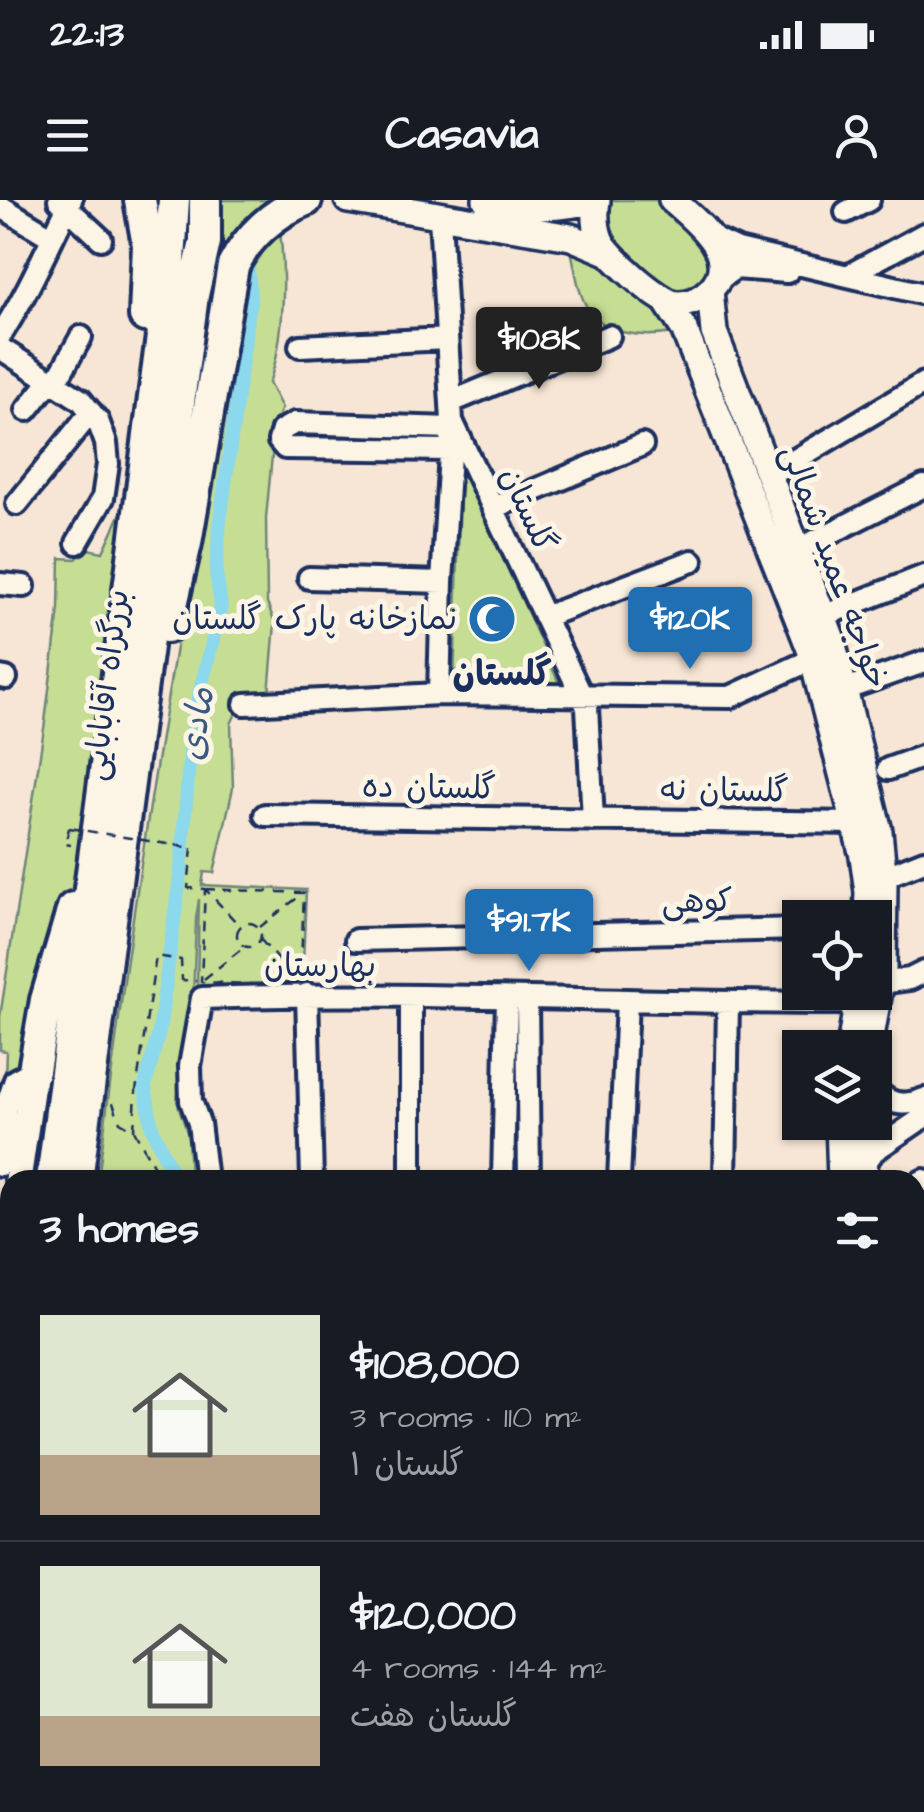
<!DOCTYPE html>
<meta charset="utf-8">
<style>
:root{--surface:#171b24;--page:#242831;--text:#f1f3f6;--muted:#9ea1a6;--line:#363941;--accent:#1f6fb2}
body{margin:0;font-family:"Architects Daughter","Playpen Sans Arabic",sans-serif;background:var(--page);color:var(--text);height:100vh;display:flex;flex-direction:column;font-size:38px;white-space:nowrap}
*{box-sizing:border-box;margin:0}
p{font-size:32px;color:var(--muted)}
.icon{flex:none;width:55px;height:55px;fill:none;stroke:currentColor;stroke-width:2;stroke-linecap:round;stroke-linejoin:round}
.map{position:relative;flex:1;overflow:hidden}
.details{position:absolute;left:0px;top:970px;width:925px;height:642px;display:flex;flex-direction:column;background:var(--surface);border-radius:30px 30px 0 0;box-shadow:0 2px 8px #0004}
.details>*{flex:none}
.tools{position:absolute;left:782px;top:700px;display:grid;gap:20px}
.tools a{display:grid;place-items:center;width:110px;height:110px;border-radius:0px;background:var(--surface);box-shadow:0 2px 8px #0004;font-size:50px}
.price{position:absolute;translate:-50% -85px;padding:0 22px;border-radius:10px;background:var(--accent);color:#fff;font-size:32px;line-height:65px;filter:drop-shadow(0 2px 5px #0008)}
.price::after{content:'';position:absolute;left:50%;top:60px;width:30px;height:22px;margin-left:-15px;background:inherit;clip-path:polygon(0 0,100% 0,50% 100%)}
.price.current{background:#222;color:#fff}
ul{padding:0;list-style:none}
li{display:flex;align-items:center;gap:30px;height:250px;padding:0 40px}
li+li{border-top:2px solid var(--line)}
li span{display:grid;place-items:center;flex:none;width:280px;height:200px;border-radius:0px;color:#555}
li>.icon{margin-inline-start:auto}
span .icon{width:120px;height:120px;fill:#fffc;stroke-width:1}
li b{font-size:42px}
h2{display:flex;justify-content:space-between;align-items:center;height:120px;padding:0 40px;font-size:42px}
.status{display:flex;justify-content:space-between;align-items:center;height:70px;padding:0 50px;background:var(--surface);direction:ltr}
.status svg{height:28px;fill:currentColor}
header{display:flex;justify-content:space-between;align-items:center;height:130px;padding:0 40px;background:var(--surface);font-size:45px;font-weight:800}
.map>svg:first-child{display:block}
</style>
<div class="status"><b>22:13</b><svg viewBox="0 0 49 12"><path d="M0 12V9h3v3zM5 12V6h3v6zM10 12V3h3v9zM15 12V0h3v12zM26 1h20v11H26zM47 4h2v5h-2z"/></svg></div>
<header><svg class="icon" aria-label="menu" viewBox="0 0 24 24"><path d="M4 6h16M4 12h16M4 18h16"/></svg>Casavia<svg class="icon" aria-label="person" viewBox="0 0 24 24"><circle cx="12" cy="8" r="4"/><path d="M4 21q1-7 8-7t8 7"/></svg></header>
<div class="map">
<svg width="924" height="1612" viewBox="0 0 924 1612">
<rect width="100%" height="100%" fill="#f7e6d5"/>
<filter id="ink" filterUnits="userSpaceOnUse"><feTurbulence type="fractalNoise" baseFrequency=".01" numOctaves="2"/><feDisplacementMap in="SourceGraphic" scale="20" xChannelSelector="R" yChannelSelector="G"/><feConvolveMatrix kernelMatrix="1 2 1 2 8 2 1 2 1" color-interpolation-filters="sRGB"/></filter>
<g filter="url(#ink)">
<path fill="#c6de94" stroke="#708679" stroke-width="2.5" d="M218 0H276L245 20 212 83 177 319Z
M613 0H656C674 16 732 59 700 85 692 92 680 92 670 88 654 81 615 46 609 29 604 18 608 9 613 0Z
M279 24C286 71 285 139 269 183L282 208 275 225 266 318 267 403 275 423 269 494 246 492 231 524 233 588 214 673 204 672 202 685 306 690 302 789 197 785 199 699 196 719 193 800 177 901 188 935 190 980H98C136 666 188 354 253 44Z
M570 46C611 66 645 97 673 133 643 138 605 136 587 107 577 91 575 65 570 46Z
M461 262 559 483 454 482Z
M132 289 88 649 65 718 29 866 5 877 6 851 0 850V817L45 522 59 409 60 358 76 359 88 349 103 352Z"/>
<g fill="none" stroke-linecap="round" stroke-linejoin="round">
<path stroke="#8cd8ec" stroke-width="14" d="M175 980 152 928 145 886 159 832 181 669 192 523 221 407 216 372 220 321 250 101 248 63"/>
<g stroke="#1b2f5e" stroke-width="28">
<path id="minor" d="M59 0 101 39
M0 6 51 37
M846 12 869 0
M440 17 452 221 587 507 593 620
M712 38 738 50 924 94
M849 75 924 34
M716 82 735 68 787 72
M0 136C28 93 48 46 71 0
M300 146 447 139
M0 148 81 200 98 221 106 243 108 264 103 298 77 343
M54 185 81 137
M451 202 609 136
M27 210 50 181
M450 250 285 248 279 241 282 230 295 223 451 228
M768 276 924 183
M17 304 91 212
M493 308 642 245
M797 350 924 286
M309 378 442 382
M0 384 24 386
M823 416 924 376
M544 417 692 361
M0 477 6 478
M846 489 924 462
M439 494 442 382 451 238
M245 504 439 494 730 497 802 464
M888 569 924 556
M265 615 855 623
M884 677 924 661
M356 740 800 729
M881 783 910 779 924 772
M307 794 312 980
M527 799 529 980
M875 887C886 905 905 907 924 899
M0 965 6 907 15 880 34 870
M863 966 874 951 924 917
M206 980 199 923 191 901 190 866 202 798C420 790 639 804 857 803
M411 980V796
M503 980 507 798
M619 980 627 801
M725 980 728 804
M915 985 924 980
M915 1409H924"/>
</g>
<g stroke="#1b2f5e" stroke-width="32">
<path id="major" d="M348 0 571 37 607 52
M486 0C524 7 554 11 592 0
M597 0C595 13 595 26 600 39 606 55 659 102 676 104 689 105 702 98 711 89 742 56 695 20 672 0
M710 90 714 132 831 437 879 631 884 682 883 768 869 848
M666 101 684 129 810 449 863 656 868 692 867 718
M850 848 859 792
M839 922 841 980
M862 922 865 980
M18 980 34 870
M10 1106 4 1209 10 1344
M915 1185 924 1217
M915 1256 924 1289
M70 1602 73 1612
M920 1612 918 1516 924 1474"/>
</g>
<g stroke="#1b2f5e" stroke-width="38">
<path id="highway" d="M140 0 148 45 145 116
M167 427 186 343 233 66C248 36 274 12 306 0
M34 870 46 800 73 708
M52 980 168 90 174 0
M77 980 193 95 205 42V0
M113 1602 117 1612
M140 1602 144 1612"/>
</g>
<path stroke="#1b2f5e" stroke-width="2.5" stroke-dasharray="10 8" stroke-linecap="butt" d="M69 628 65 644 71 645
M192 648 188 688 205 689 241 727
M205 689 304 693 300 786 201 782Z
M237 735a12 12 0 1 1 24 0a12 12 0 1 1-24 0Z
M260 727 301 695
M261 740 295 780
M204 779 245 746
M113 903 120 922 134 930 161 980
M134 930 136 891 156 756 181 760 182 780 196 781"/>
<use href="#minor" stroke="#fcf5e5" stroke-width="20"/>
<use href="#major" stroke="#fcf5e5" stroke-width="25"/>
<use href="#highway" stroke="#fcf5e5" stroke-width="30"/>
<path stroke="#1b2f5e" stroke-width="2.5" stroke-dasharray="10 8" stroke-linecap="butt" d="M69 628 192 648"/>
</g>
</g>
<defs>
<g id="mosque-disc" transform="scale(2.5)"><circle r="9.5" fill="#1f6fb2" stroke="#fcf5e5"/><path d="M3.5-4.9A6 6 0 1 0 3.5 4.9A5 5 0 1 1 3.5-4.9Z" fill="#fff"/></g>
</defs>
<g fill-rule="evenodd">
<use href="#mosque-disc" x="492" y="419"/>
</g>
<g text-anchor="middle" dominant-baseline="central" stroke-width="10" stroke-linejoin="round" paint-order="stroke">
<g font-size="32" fill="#1b2f5e" stroke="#fcf5e5">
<text transform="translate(527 310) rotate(65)">گلستان</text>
<text transform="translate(834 367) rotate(70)">خواجه عمید شمالی</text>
<text transform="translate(107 485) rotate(-83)">بزرگراه آقابابایی</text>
<text transform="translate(429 588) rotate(1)">گلستان ده</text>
<text transform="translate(724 591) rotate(1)">گلستان نه</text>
<text transform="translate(697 702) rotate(-1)">کوهی</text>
<text x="320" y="766">بهارستان</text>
</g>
<g font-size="32" fill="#1b2f5e" stroke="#fcf5e5" text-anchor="end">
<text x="457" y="419">نمازخانه پارک گلستان</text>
</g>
<g font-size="35" font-weight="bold" fill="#1b2f5e" stroke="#fcf5e5">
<text x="502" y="474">گلستان</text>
</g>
<g font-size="35" font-style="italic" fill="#375982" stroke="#fcf5e5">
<text transform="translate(197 524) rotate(-81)">مادی</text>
</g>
</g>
</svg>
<div class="tools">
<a><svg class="icon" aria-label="locate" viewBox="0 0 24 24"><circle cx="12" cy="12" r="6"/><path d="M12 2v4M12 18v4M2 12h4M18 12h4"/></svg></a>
<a><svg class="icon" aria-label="layers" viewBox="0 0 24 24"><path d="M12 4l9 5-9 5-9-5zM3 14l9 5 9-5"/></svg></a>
</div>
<b class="price current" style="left:539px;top:192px">$108K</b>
<b class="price" style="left:690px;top:472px">$120K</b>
<b class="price" style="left:529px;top:774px">$91.7K</b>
<section class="details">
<h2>3 homes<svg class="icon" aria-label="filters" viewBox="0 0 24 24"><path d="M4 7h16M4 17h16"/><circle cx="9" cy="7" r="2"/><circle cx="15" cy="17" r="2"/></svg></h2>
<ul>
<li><span style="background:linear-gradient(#dfe7d0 70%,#b9a48a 0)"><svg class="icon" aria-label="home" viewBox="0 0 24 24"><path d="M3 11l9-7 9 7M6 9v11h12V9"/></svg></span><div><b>$108,000</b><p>3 rooms · 110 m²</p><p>گلستان ۱</p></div></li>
<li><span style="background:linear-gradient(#dfe7d0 75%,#b9a48a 0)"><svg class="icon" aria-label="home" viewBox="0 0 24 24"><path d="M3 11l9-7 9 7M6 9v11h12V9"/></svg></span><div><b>$120,000</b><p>4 rooms · 144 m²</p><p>گلستان هفت</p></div></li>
</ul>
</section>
</div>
